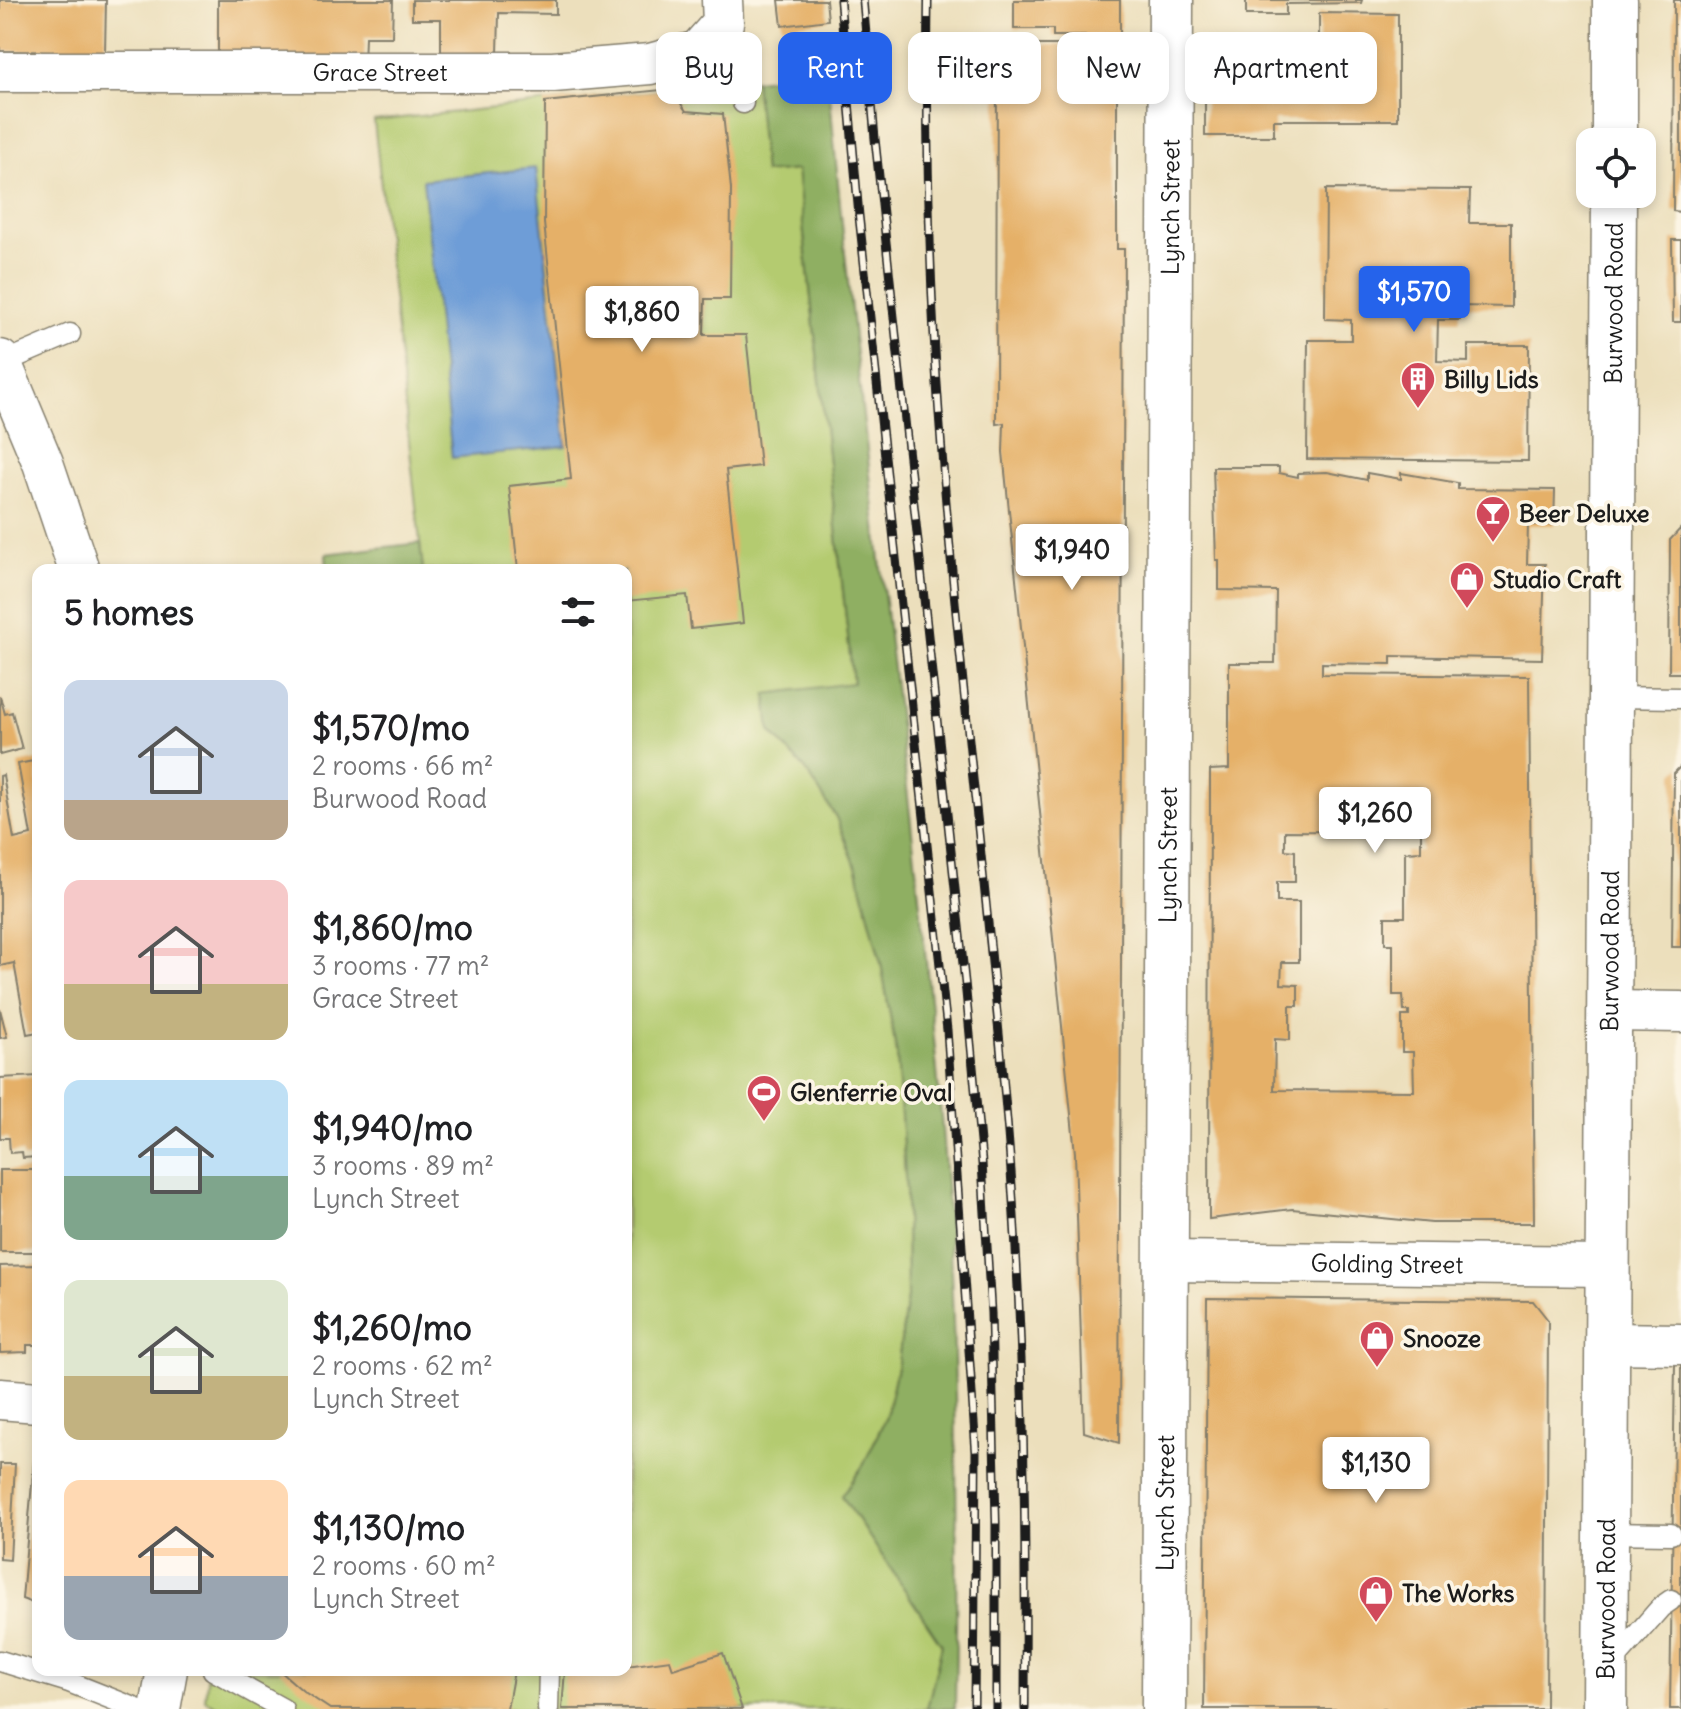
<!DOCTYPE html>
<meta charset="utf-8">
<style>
:root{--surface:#fff;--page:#f2f2f2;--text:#202124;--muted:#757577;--accent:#2563eb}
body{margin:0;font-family:Delius,sans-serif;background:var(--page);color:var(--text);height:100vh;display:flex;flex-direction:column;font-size:30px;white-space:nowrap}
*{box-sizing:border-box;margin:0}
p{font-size:26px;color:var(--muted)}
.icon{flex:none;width:44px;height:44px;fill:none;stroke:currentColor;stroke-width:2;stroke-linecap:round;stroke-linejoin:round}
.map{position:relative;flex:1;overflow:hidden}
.drawer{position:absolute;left:32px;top:564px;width:600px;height:1112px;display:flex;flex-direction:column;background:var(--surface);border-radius:16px;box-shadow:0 4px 12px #0003}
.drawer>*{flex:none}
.hud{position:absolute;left:656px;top:32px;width:760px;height:72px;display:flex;gap:16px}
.tools{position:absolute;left:1576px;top:128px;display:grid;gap:16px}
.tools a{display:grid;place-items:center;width:80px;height:80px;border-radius:16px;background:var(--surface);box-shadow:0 4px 12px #0003;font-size:40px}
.price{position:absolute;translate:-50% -68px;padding:0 18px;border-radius:8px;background:#fff;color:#222;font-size:26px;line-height:52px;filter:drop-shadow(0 2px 4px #0008)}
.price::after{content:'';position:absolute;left:50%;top:48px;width:24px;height:18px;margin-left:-12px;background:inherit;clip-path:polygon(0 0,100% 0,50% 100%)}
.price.current{background:var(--accent);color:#fff}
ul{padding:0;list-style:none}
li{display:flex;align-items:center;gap:24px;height:200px;padding:0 32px}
li span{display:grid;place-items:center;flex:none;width:224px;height:160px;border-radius:16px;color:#555}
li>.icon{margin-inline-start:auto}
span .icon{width:96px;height:96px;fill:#fffc;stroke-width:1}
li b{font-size:34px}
h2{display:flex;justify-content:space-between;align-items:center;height:96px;padding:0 32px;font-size:34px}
.chip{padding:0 28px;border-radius:16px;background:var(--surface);box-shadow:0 4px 12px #0003;font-size:28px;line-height:72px}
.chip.current{background:var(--accent);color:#fff}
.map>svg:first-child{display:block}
</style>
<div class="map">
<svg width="1681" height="1709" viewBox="0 0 1681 1709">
<rect width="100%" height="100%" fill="#fcf5e5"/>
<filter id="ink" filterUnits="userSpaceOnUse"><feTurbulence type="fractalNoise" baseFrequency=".0125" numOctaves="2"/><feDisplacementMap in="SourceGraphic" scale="16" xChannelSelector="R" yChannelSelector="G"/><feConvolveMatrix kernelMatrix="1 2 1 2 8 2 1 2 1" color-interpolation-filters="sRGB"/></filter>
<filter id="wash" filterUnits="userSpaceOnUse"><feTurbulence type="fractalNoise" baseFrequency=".006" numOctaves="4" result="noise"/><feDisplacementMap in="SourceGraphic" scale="32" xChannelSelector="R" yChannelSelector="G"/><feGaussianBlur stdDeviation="1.8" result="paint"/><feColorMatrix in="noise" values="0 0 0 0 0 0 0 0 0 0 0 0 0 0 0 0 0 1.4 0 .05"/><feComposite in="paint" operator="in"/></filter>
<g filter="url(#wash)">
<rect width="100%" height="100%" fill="#ecdfbc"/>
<path fill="#b4cb70" stroke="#687446" stroke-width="2" d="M755 80 764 173 797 170 853 684 767 694 770 731 806 770 836 817 857 869 881 963 897 1055 906 1191 907 1297 898 1363 886 1417 864 1464 842 1496 942 1645 927 1709H223L205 1700 208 1670H626V570H423L374 121Z"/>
<path fill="#8faf62" stroke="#56663f" stroke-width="2" d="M828 72C850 338 887 603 916 868 928 978 940 1087 947 1197 958 1367 958 1539 955 1709H927L942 1645 842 1496 864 1464 886 1417 898 1363 907 1297 906 1191 897 1055 881 963 857 869 836 817 806 770 770 731 766 694 853 683 797 170 764 173 755 80Z
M420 543 423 570H327L326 554Z"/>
<path fill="#6e9dd7" stroke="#455c7a" stroke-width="2" d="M536 168 566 446 452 458 423 180Z"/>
<g id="blocks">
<path fill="#e5b068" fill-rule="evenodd" d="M0 0H106L105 53 0 51Z
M218 0H393L392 37H365L364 65 218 63Z
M412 0H556V14L499 13 498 54 441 60V19H412Z
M779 0H826L828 20 782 26Z
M1014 0H1120V36H1053V29H1014Z
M1246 0H1362L1361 3 1286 4V15H1246Z
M1674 0H1681V212L1673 211Z
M1319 13 1398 14V120H1274V136H1205V55L1319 56Z
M997 45H1117V249H1124L1119 1443 1084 1432 1075 1153 1003 452 1004 423 996 424Z
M671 89 686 111 723 114 731 189 730 299H705L704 335H746L760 466 726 470 743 623 691 629 687 595 626 601V570H518L509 486 571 479 544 223 545 102Z
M1326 189 1470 190 1469 223H1511V307L1460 306V320H1438L1437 361 1468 362V345H1529L1528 461 1307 459 1308 340H1351V320L1325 319Z
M1672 240H1681V322H1673Z
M1213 467H1279V473L1298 477V473L1327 472 1367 480V473L1401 479V473L1458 483V489L1555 490 1554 525H1528L1527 564H1545L1542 659 1391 656V664L1322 663V674L1529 676 1534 1223H1432L1292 1209 1209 1219 1210 770 1229 769V663H1275L1276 591 1219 590V560H1216ZM1285 831 1421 832V851L1405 852V917H1385V944H1393V995H1403L1404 1011H1409V1016H1402V1052H1413L1414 1091 1274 1090 1275 1039 1290 1040V1006H1298V985L1281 984 1282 962H1299V902H1277V882H1295V851L1285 850Z
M1681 528V673H1669L1670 540Z
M0 696 5 714 12 712 22 749 0 755Z
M38 760V1032L27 1034 14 963 0 966V776L3 775 14 839 31 835 18 764Z
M1681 766V947H1672L1674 773Z
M0 1009 7 1037 0 1038Z
M38 1076V1157L23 1158 22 1152 10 1153 9 1138H0V1078Z
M0 1170H38V1252H0Z
M38 1265V1345H27V1352L0 1353V1266Z
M1207 1298 1533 1301 1548 1320 1546 1709H1204Z
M1675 1362H1681V1709H1670Z
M34 1460 38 1461V1605L22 1599Z
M0 1464H15L10 1560 0 1559Z
M723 1653 742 1709H562L565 1670H626V1666L670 1660 673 1669Z
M279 1670H510L514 1671 507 1709H330L303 1691Z"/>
</g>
</g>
<g filter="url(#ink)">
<use href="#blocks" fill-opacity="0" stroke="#847e6c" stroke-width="2"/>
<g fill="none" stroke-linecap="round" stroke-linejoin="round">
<g stroke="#847e6c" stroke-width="23">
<path id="service" d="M723 23 740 81 743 103
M2 363 70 334
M1611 697 1681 698
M1605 1533 1671 1534
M0 1661 69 1682 137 1709
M1611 1664 1661 1607 1671 1600
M213 1670 283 1709
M548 1709 549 1670"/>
</g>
<g stroke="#847e6c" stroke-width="43">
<g id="minor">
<path id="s1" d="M0 72H553L650 64 698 51 723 23 722 0"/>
<path d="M0 360 43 463 79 570"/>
<path d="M1609 1011 1681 1012"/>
<path id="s2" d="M1167 1261 1607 1266"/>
<path d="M1607 1343 1681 1344"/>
<path d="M0 1399 38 1402"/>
<path d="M160 1709 167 1670"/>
</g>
</g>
<g stroke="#847e6c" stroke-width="47">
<g id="tertiary">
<path id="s3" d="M1164 1709 1171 0"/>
</g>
</g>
<g stroke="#847e6c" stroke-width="47">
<g id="primary">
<path d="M1615 142V0"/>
<path id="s4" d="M1605 1709 1614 194"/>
</g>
</g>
<use href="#service" stroke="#fff" stroke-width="20"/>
<use href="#minor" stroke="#fff" stroke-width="40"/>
<use href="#tertiary" stroke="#fff" stroke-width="44"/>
<use href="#primary" stroke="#fff" stroke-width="44"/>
<g stroke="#1c1c1c" stroke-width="9">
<path id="rail" d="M840 0 859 216 947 1030 976 1452 974 1709
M863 0 875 139 966 992 982 1163 991 1313 996 1522V1709
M928 0C926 137 929 276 939 413 956 653 988 893 1008 1133 1024 1325 1026 1517 1025 1709"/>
</g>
<use href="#rail" stroke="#fcf5e5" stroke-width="6" stroke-dasharray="18" stroke-linecap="butt"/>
</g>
</g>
<defs>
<g id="building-pin" transform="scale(1.8)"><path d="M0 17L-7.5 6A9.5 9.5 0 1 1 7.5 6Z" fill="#d1495b" stroke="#fcf5e5"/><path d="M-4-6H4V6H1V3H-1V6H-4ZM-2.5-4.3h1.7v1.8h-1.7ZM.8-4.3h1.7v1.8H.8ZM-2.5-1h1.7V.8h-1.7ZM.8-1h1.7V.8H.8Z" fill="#fff"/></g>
<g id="bar-pin" transform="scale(1.8)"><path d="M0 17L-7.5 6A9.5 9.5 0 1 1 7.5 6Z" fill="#d1495b" stroke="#fcf5e5"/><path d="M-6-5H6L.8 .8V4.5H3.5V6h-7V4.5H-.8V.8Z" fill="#fff"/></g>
<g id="shop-pin" transform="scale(1.8)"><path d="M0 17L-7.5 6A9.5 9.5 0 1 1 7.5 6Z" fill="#d1495b" stroke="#fcf5e5"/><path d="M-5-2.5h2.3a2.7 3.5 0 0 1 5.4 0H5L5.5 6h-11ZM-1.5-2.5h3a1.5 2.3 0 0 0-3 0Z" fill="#fff"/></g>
<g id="stadium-pin" transform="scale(1.8)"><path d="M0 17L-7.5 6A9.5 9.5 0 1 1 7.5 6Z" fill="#d1495b" stroke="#fcf5e5"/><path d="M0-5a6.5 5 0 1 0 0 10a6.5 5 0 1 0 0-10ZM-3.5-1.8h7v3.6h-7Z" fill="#fff"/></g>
</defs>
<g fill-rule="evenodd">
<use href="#building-pin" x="1418" y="379"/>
<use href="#bar-pin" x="1493" y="513"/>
<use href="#shop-pin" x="1467" y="579"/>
<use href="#stadium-pin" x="764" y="1092"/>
<use href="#shop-pin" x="1377" y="1338"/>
<use href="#shop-pin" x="1376" y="1593"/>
</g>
<g text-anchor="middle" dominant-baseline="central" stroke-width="7" stroke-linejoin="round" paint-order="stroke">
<g font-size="24" fill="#1c1c1c" stroke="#fcf5e5">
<text stroke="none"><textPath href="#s1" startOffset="380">Grace Street</textPath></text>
<text stroke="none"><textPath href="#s3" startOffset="1502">Lynch Street</textPath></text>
<text stroke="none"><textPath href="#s4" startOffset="1406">Burwood Road</textPath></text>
<text stroke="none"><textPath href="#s3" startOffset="854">Lynch Street</textPath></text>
<text stroke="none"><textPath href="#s4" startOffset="758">Burwood Road</textPath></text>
<text stroke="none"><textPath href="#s2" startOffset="220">Golding Street</textPath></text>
<text stroke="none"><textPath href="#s3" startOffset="206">Lynch Street</textPath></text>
<text stroke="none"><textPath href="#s4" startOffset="110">Burwood Road</textPath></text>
</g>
<g font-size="24" font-weight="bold" fill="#1c1c1c" stroke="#fcf5e5" text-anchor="start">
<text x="1444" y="379">Billy Lids</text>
<text x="1519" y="513">Beer Deluxe</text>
<text x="1493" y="579">Studio Craft</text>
<text x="790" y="1092">Glenferrie Oval</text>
<text x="1403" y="1338">Snooze</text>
<text x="1402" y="1593">The Works</text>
</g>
</g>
</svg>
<div class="tools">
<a><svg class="icon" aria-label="locate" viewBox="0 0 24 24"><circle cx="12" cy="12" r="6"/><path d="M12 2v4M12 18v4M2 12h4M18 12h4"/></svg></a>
</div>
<b class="price current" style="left:1414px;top:334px">$1,570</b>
<b class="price" style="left:642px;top:354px">$1,860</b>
<b class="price" style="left:1072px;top:592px">$1,940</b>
<b class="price" style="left:1375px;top:855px">$1,260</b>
<b class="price" style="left:1376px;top:1505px">$1,130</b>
<div class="hud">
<a class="chip">Buy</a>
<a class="chip current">Rent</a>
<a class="chip">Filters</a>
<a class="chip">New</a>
<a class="chip">Apartment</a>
</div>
<section class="drawer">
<h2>5 homes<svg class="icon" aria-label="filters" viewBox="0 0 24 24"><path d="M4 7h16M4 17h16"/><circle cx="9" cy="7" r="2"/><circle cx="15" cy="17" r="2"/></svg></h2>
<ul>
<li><span style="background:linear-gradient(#c9d6e8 75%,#b9a48a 0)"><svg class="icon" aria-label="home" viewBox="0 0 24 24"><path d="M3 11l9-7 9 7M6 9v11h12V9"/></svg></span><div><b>$1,570/mo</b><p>2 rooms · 66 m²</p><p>Burwood Road</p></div></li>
<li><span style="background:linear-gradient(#f6c9c9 65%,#c2b280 0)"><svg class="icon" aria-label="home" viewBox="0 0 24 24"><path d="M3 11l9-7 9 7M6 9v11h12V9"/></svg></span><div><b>$1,860/mo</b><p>3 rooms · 77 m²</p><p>Grace Street</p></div></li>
<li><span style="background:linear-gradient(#bfe0f5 60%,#7fa58c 0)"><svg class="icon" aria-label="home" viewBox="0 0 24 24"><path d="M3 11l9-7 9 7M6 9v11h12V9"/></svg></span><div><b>$1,940/mo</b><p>3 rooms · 89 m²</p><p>Lynch Street</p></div></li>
<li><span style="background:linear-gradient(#dfe7d0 60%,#c2b280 0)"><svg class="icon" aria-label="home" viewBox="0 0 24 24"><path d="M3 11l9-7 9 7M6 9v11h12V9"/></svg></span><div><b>$1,260/mo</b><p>2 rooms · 62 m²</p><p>Lynch Street</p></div></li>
<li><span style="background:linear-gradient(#ffd9b3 60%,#9aa5b1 0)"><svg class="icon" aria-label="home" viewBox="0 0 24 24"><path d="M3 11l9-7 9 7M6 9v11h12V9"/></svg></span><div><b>$1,130/mo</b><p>2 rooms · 60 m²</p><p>Lynch Street</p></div></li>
</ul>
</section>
</div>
